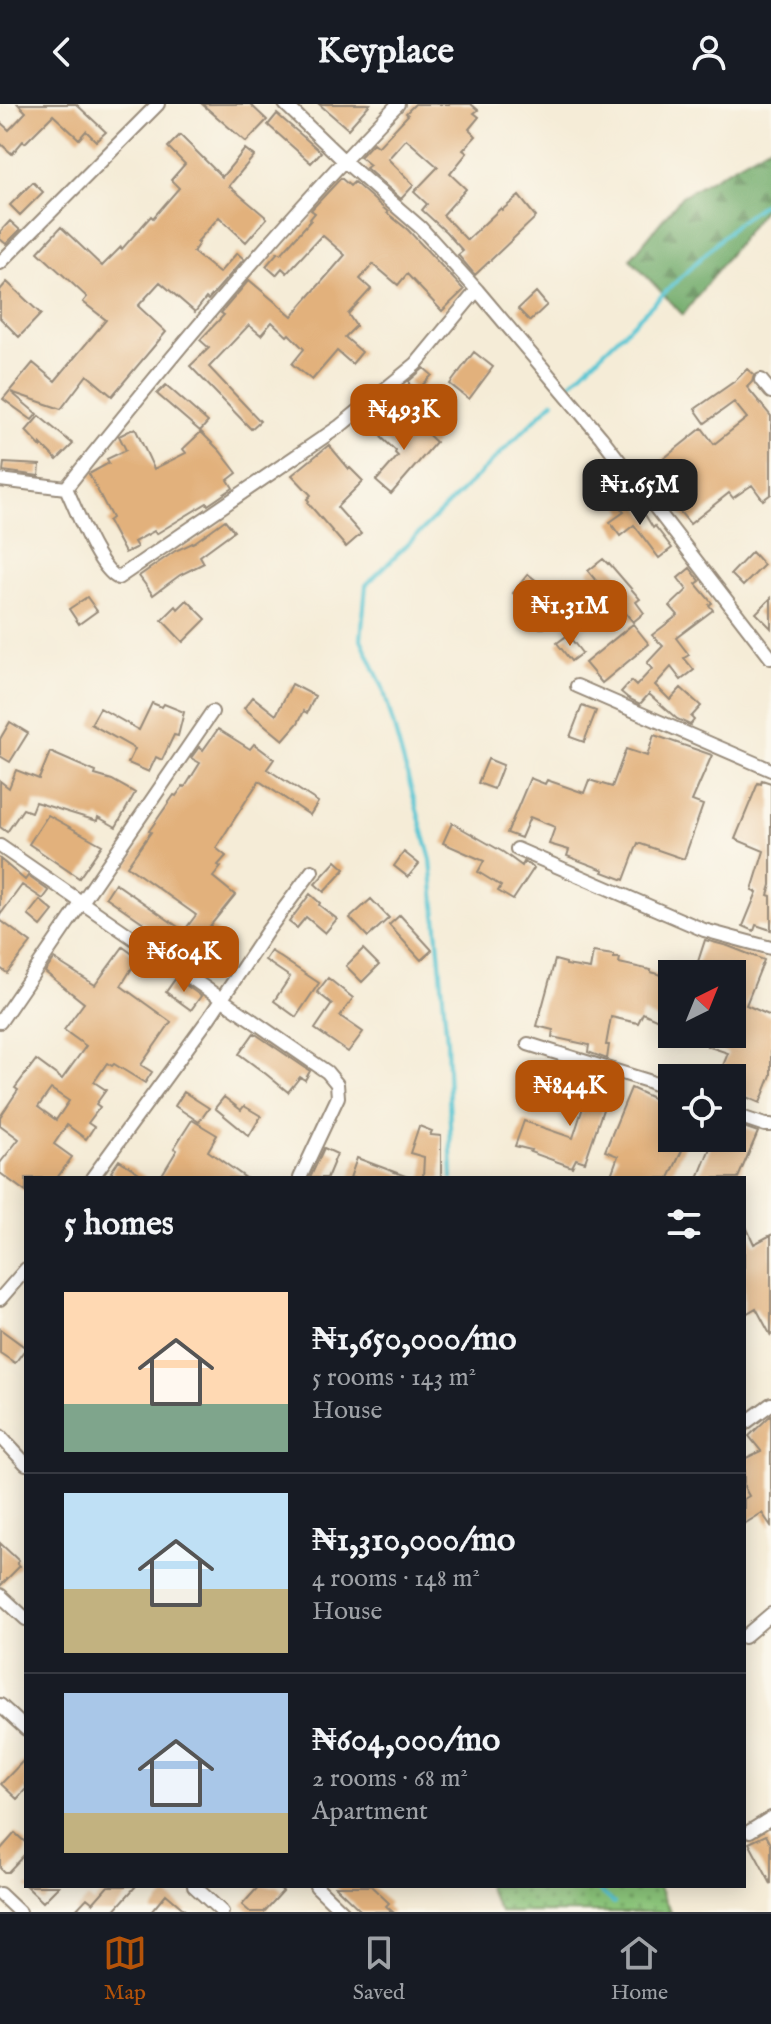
<!DOCTYPE html>
<meta charset="utf-8">
<style>
:root{--surface:#171b24;--page:#20242c;--text:#f1f3f6;--muted:#9ea1a6;--line:#363941;--accent:#b45309}
body{margin:0;font-family:"IM FELL English",serif;background:var(--page);color:var(--text);height:100vh;display:flex;flex-direction:column;font-size:30px;white-space:nowrap}
*{box-sizing:border-box;margin:0}
p{font-size:26px;color:var(--muted)}
.icon{flex:none;width:44px;height:44px;fill:none;stroke:currentColor;stroke-width:2;stroke-linecap:round;stroke-linejoin:round}
.map{position:relative;flex:1;overflow:hidden}
.side{position:absolute;left:24px;top:1072px;width:722px;height:712px;display:flex;flex-direction:column;background:var(--surface);border-radius:0px;box-shadow:0 4px 20px #0003}
.side>*{flex:none}
.needle{width:52px;rotate:43deg}
.buttons{position:absolute;left:658px;top:856px;display:grid;gap:16px}
.buttons a{display:grid;place-items:center;width:88px;height:88px;border-radius:0px;background:var(--surface);box-shadow:0 4px 20px #0003;font-size:40px}
.price{position:absolute;translate:-50% -68px;padding:0 18px;border-radius:16px;background:var(--accent);color:#fff;font-size:26px;line-height:52px;filter:drop-shadow(0 2px 4px #0008)}
.price::after{content:'';position:absolute;left:50%;top:48px;width:24px;height:18px;margin-left:-12px;background:inherit;clip-path:polygon(0 0,100% 0,50% 100%)}
.price.active{background:#222;color:#fff}
ul{padding:0;list-style:none}
li{display:flex;align-items:center;gap:24px;height:200px;padding:0 40px}
li+li{border-top:2px solid var(--line)}
li span{display:grid;place-items:center;flex:none;width:224px;height:160px;border-radius:0px;color:#555}
li>.icon{margin-inline-start:auto}
span .icon{width:96px;height:96px;fill:#fffc;stroke-width:1}
li b{font-size:34px}
h2{display:flex;justify-content:space-between;align-items:center;height:96px;padding:0 40px;font-size:34px}
header{display:flex;justify-content:space-between;align-items:center;height:104px;padding:0 40px;background:var(--surface);font-size:36px;font-weight:800}
.dock{display:flex;justify-content:space-around;align-items:center;height:112px;border-top:2px solid var(--line);background:var(--surface);font-size:22px;color:var(--muted)}
.dock a{display:grid;justify-items:center;gap:4px}
.dock .active{color:var(--accent)}
.map>svg:first-child{display:block}
</style>
<header><svg class="icon" aria-label="back" viewBox="0 0 24 24"><path d="M15 5l-7 7 7 7"/></svg>Keyplace<svg class="icon" aria-label="person" viewBox="0 0 24 24"><circle cx="12" cy="8" r="4"/><path d="M4 21q1-7 8-7t8 7"/></svg></header>
<div class="map">
<svg width="771" height="1808" viewBox="0 0 771 1808">
<defs>
<pattern id="grass-dots" width="8" height="8" patternUnits="userSpaceOnUse" patternTransform="scale(2)"><rect width="8" height="8" fill="#8dc77c"/><path d="M2 2h.1M6 6h.1" fill="none" stroke="#74a265" stroke-width="1.8" stroke-linecap="round"/></pattern>
<pattern id="forest-firs" width="22" height="20" patternUnits="userSpaceOnUse" patternTransform="scale(2)"><rect width="22" height="20" fill="#72ac6c"/><path d="M5 1l3.5 6h-7zM16 11l3.5 6h-7z" fill="#5f8c58"/></pattern>
</defs>
<rect width="100%" height="100%" fill="#fbf7ec"/>
<filter id="ink" filterUnits="userSpaceOnUse"><feTurbulence type="fractalNoise" baseFrequency=".0125" numOctaves="2"/><feDisplacementMap in="SourceGraphic" scale="16" xChannelSelector="R" yChannelSelector="G"/><feConvolveMatrix kernelMatrix="1 2 1 2 8 2 1 2 1" color-interpolation-filters="sRGB"/></filter>
<filter id="wash" filterUnits="userSpaceOnUse"><feTurbulence type="fractalNoise" baseFrequency=".006" numOctaves="4" result="noise"/><feDisplacementMap in="SourceGraphic" scale="32" xChannelSelector="R" yChannelSelector="G"/><feGaussianBlur stdDeviation="1.8" result="paint"/><feColorMatrix in="noise" values="0 0 0 0 0 0 0 0 0 0 0 0 0 0 0 0 0 1.4 0 .05"/><feComposite in="paint" operator="in"/></filter>
<g filter="url(#wash)">
<rect width="100%" height="100%" fill="#f5ecd7"/>
<path fill="url(#grass-dots)" stroke="#64784d" stroke-width="2" d="M487 1782H658L671 1808H500Z"/>
<path fill="url(#forest-firs)" stroke="#566b45" stroke-width="2" d="M771 41V101L766 102 683 211 630 155 682 92Z"/>
<g fill="none" stroke-linecap="round" stroke-linejoin="round">
<path stroke="#5ac6d3" stroke-width="4" d="M570 280 735 121 771 94
M452 1074 447 937 431 756 383 584 361 535 366 481 554 297
M594 1782 614 1799"/>
</g>
<g id="blocks">
<path fill="#e2b17b" fill-rule="evenodd" d="M18 0H76L106 28 96 37 86 27 79 35 53 11 25 39 23 37 12 50 0 39V18L9 26 26 8Z
M202 0H250L267 16 246 38Z
M319 0H370L348 25Z
M415 0H471L478 6 474 9 479 13 469 25 476 32 463 46 467 49 450 70 466 85 443 111 467 136 501 104 502 106 519 92 536 113 475 171 458 151 463 147 446 128 422 106 427 100 414 88 438 63 406 35 388 55 414 81 401 95 366 64 370 61 360 53 373 39 378 43 408 11 406 9Z
M277 10 321 48 311 59 268 21Z
M180 31 222 73 245 45 254 52 229 82 267 114 246 138 219 113 197 138 199 139 193 148 219 169 237 149 244 155 208 196 206 194 195 208 160 178 138 202 166 228 112 292 87 271 61 305 11 288 37 310 32 316 3 295 33 259 55 277 106 216 83 198 87 193 38 148 61 123 102 162 121 143 122 145 151 112 153 114 179 84 171 76 185 60 168 43Z
M341 74 350 82 354 78 388 108 387 109 408 126 464 186 442 207 407 170 398 181 373 160 360 175 371 185 348 210 356 222 345 233 362 248 352 260 337 247 312 276 292 260 304 245 289 230 287 232 272 218 261 231 249 221 209 263 260 317 251 325 190 262 209 244 200 236 224 211 221 209 249 176 292 212 345 151 322 131 287 169 282 164 276 171 266 162 278 148 281 150 311 116 310 115 315 109 311 106Z
M33 78 43 88 20 111 10 101Z
M10 117 20 126 6 140 0 135V128Z
M7 178 41 210 19 233 0 214V186Z
M536 188 547 201 530 217 518 205Z
M474 248 493 263 469 295 450 280Z
M424 264 432 271 417 287 409 280V277Z
M747 265 754 271 752 278 747 283 771 312V390L763 396 752 381 733 394 729 389 690 420 672 398 667 402 650 380V375L667 363 662 356 702 324 714 340 747 314 734 298 705 319 695 305 735 277Z
M166 281 208 318 200 327 157 290Z
M39 312 73 340 57 356 41 340V343L26 327Z
M412 315 436 338 391 390 376 377 398 352 395 349 396 347 381 333 397 316 405 323Z
M135 324 154 365 186 349 183 345 201 328 220 347 237 369 228 376 233 384 208 401 207 399 156 430 154 427 134 438 137 443 125 449 108 417 112 414 89 370 109 359 107 355 126 346 119 332Z
M329 341 349 365 350 364 363 377 337 403 361 430 346 443 308 399 309 397 307 395 311 391 292 371Z
M4 359 40 361 39 372 3 367Z
M635 394 653 424 655 422 672 444 659 454 634 421 620 432 610 418 624 408 619 402Z
M225 416 234 427 200 452 204 459 180 471 153 491 139 472 175 447 195 438Z
M752 448 764 461 743 482 731 470Z
M603 455 608 460 609 459 640 495 636 498 644 509 633 518 611 491 585 514 573 500 597 478 588 467Z
M690 464 700 477 696 480 712 499 709 501 713 506 676 534 689 551 684 554 694 566 681 576 671 563 655 581 670 596 681 584 701 602 691 613 694 616 690 621 677 615 649 590 640 600 628 594 621 588 631 577 636 582 652 565 647 559 663 542 652 531 678 511 670 502 687 486 678 474Z
M528 470 544 483 537 493 556 509 544 524H540L532 517 540 509 513 489Z
M87 493 97 507 79 520 69 505Z
M771 494V524L756 509Z
M187 496 206 515 183 538 162 516 176 502 178 505Z
M633 520 649 540 602 579 585 559Z
M568 531 582 549 571 557 557 539Z
M292 580 315 592 307 609 304 607 298 619 283 636 244 604 253 593 276 611Z
M152 599 162 603 164 600 184 608 178 632 174 631 162 656 156 653 149 668 128 659 135 645 91 620 100 604 139 626Z
M582 602 596 607 584 638 570 633Z
M10 618 28 629 10 658 0 652V635Z
M218 625 250 645 254 640 274 655 267 665 318 698 310 711 259 677 249 692 216 744 226 752 218 761 221 763 213 773 235 791 210 822 233 842 211 868 184 845 183 846 106 793 115 779 184 827 196 811 127 762 151 728 149 727 174 691 176 692 183 682 185 683 200 659 191 654 199 643 203 646Z
M654 631 712 651 692 697 703 701 684 755 638 739 624 776 603 768 604 766 567 752 569 746 549 740 555 723 530 713 521 734 507 729 530 674 545 680 547 676 584 689 589 676 612 683 626 645 647 652Z
M50 648 96 668 95 671 112 676 135 689 116 723 98 713 97 717 35 698 31 708 23 705 7 728 0 723V677L9 684 16 666 39 675Z
M488 655 503 661 494 685 478 679Z
M762 676 771 679V781L768 791 771 792V826L756 821 754 827 743 822 757 788 752 786 764 747 735 735 758 679 761 680Z
M48 711 102 741 79 774 29 740Z
M452 719 503 748 522 762 524 758 534 764 513 796 498 787 501 782 478 768 484 757 443 739Z
M404 748 419 760 408 773 394 762Z
M0 755 25 776 28 772 49 787 43 795 22 781 0 811Z
M336 757 345 765 324 788 315 780Z
M310 790 320 799 319 801 337 815 325 829 306 813 297 824 289 818Z
M371 795 389 814 368 833 350 814Z
M40 796 53 807 41 822 28 811Z
M400 811 432 846 421 856 389 821Z
M0 816 31 839 7 869 0 864Z
M705 836 728 842 764 856 746 901 771 912V971L760 999 732 987V974H718L728 949 707 942 708 939 687 931 732 930V870H694Z
M123 843 138 854 121 882 171 918 141 961 152 968 145 979 114 960 112 962 107 959 94 978 106 986 96 1000 100 1003 88 1019 94 1023 86 1035 67 1021 54 1040 72 1053 57 1074H26V1088L0 1069V1059L19 1035 0 1021V1013L18 986 15 984 36 956 62 975 86 942 64 926 84 899 45 868 54 855 95 881ZM51 985 69 997 56 1016 38 1003Z
M363 845 379 861 362 878 346 862Z
M271 847 319 879 296 913 274 897 290 873 265 856Z
M593 848 614 851V854H620L619 859 651 866V868L672 874 667 893 672 894V915L660 911 658 916 643 909 638 919 611 913 606 941H609L607 955 588 948 589 941 552 933 553 926 537 922 555 856 566 859V861L590 865Z
M176 874 201 892 191 906 166 888Z
M328 874 353 894 340 912 363 928 348 948 315 925 332 900 317 888Z
M254 929 310 967 305 976 300 973 288 988 266 970 239 950Z
M590 968 613 976 585 1058 576 1055 572 1063 530 1048 531 1046 515 1042 524 1017 573 1034 586 994 582 993Z
M631 984 672 1003V1034H688L669 1074H610L618 1052 605 1047Z
M184 988 209 1004 199 1018 175 1002Z
M224 993 241 1006 244 1002 261 1012 249 1032 215 1004Z
M192 1016 217 1031 208 1047 246 1074H160L177 1046 174 1044Z
M732 1019 758 1028 738 1074H698L714 1034H732Z
M419 1022 432 1027 430 1031 441 1032V1074H423L424 1053 410 1049Z
M324 1044 337 1050 327 1074H310Z
M357 1054 408 1073V1074H350Z
M119 1056 147 1074H119L111 1068Z
M744 1118 754 1140 771 1131V1232L756 1204 744 1211Z
M0 1225 26 1244 15 1259 0 1249Z
M771 1311V1422L762 1409 744 1420V1395L749 1392 744 1383V1355L761 1347 749 1332Z
M0 1439 19 1457 17 1459 20 1462 0 1482Z
M26 1654V1685L17 1695 1 1680Z
M15 1729 26 1739V1749L8 1768H4L0 1764V1746Z
M766 1731 771 1740V1780L749 1739Z
M26 1782H59L43 1798Z
M108 1782H136L113 1808H74L87 1794 93 1799Z
M259 1782H277L283 1787 264 1808H250L242 1801Z
M335 1782H371L389 1799 386 1802 393 1808H362Z
M166 1790 187 1808H151Z"/>
</g>
</g>
<g filter="url(#ink)">
<use href="#blocks" fill-opacity="0" stroke="#988b7a" stroke-width="2"/>
<g fill="none" stroke-linecap="round" stroke-linejoin="round">
<g stroke="#988b7a" stroke-width="16">
<path id="minor" d="M285 0 343 56 421 124 477 186 601 333 771 554
M0 159 158 0
M761 276 771 288
M0 376 66 384C171 252 280 121 398 0
M66 384C77 407 97 463 118 474L340 322 416 260 477 186
M577 582 771 666
M0 742 327 968 337 980 338 993 300 1074
M517 745 704 826 771 844
M0 918 212 608
M528 940 648 977 672 987
M732 1010 765 1021H771
M92 1074 209 914 268 826 312 767
M0 1195 26 1165
M744 1320 771 1300
M0 1332 26 1360
M0 1491 26 1515
M744 1533 771 1510
M0 1601 26 1625
M750 1727 771 1714
M194 1782 222 1808
M316 1782 343 1808
M0 1790 19 1808"/>
</g>
<use href="#minor" stroke="#fff" stroke-width="12"/>
</g>
</g>
</svg>
<div class="buttons">
<a><svg class="needle" viewBox="-14 -14 28 28"><path d="M0-13l5 13h-10z" fill="#e53935"/><path d="M0 13l5-13h-10z" fill="#9ea1a6"/></svg></a>
<a><svg class="icon" aria-label="locate" viewBox="0 0 24 24"><circle cx="12" cy="12" r="6"/><path d="M12 2v4M12 18v4M2 12h4M18 12h4"/></svg></a>
</div>
<b class="price" style="left:404px;top:348px">₦493K</b>
<b class="price active" style="left:640px;top:423px">₦1.65M</b>
<b class="price" style="left:570px;top:544px">₦1.31M</b>
<b class="price" style="left:184px;top:890px">₦604K</b>
<b class="price" style="left:570px;top:1024px">₦844K</b>
<section class="side">
<h2>5 homes<svg class="icon" aria-label="filters" viewBox="0 0 24 24"><path d="M4 7h16M4 17h16"/><circle cx="9" cy="7" r="2"/><circle cx="15" cy="17" r="2"/></svg></h2>
<ul>
<li><span style="background:linear-gradient(#ffd9b3 70%,#7fa58c 0)"><svg class="icon" aria-label="home" viewBox="0 0 24 24"><path d="M3 11l9-7 9 7M6 9v11h12V9"/></svg></span><div><b>₦1,650,000/mo</b><p>5 rooms · 143 m²</p><p>House</p></div></li>
<li><span style="background:linear-gradient(#bfe0f5 60%,#c2b280 0)"><svg class="icon" aria-label="home" viewBox="0 0 24 24"><path d="M3 11l9-7 9 7M6 9v11h12V9"/></svg></span><div><b>₦1,310,000/mo</b><p>4 rooms · 148 m²</p><p>House</p></div></li>
<li><span style="background:linear-gradient(#a9c7e8 75%,#c2b280 0)"><svg class="icon" aria-label="home" viewBox="0 0 24 24"><path d="M3 11l9-7 9 7M6 9v11h12V9"/></svg></span><div><b>₦604,000/mo</b><p>2 rooms · 68 m²</p><p>Apartment</p></div></li>
</ul>
</section>
</div>
<nav class="dock">
<a class="active"><svg class="icon" aria-label="map" viewBox="0 0 24 24"><path d="M3 6l6-2 6 2 6-2v14l-6 2-6-2-6 2zM9 4v14M15 6v14"/></svg>Map</a>
<a><svg class="icon" aria-label="saved" viewBox="0 0 24 24"><path d="M7 4h10v16l-5-4-5 4z"/></svg>Saved</a>
<a><svg class="icon" aria-label="home" viewBox="0 0 24 24"><path d="M3 11l9-7 9 7M6 9v11h12V9"/></svg>Home</a>
</nav>
